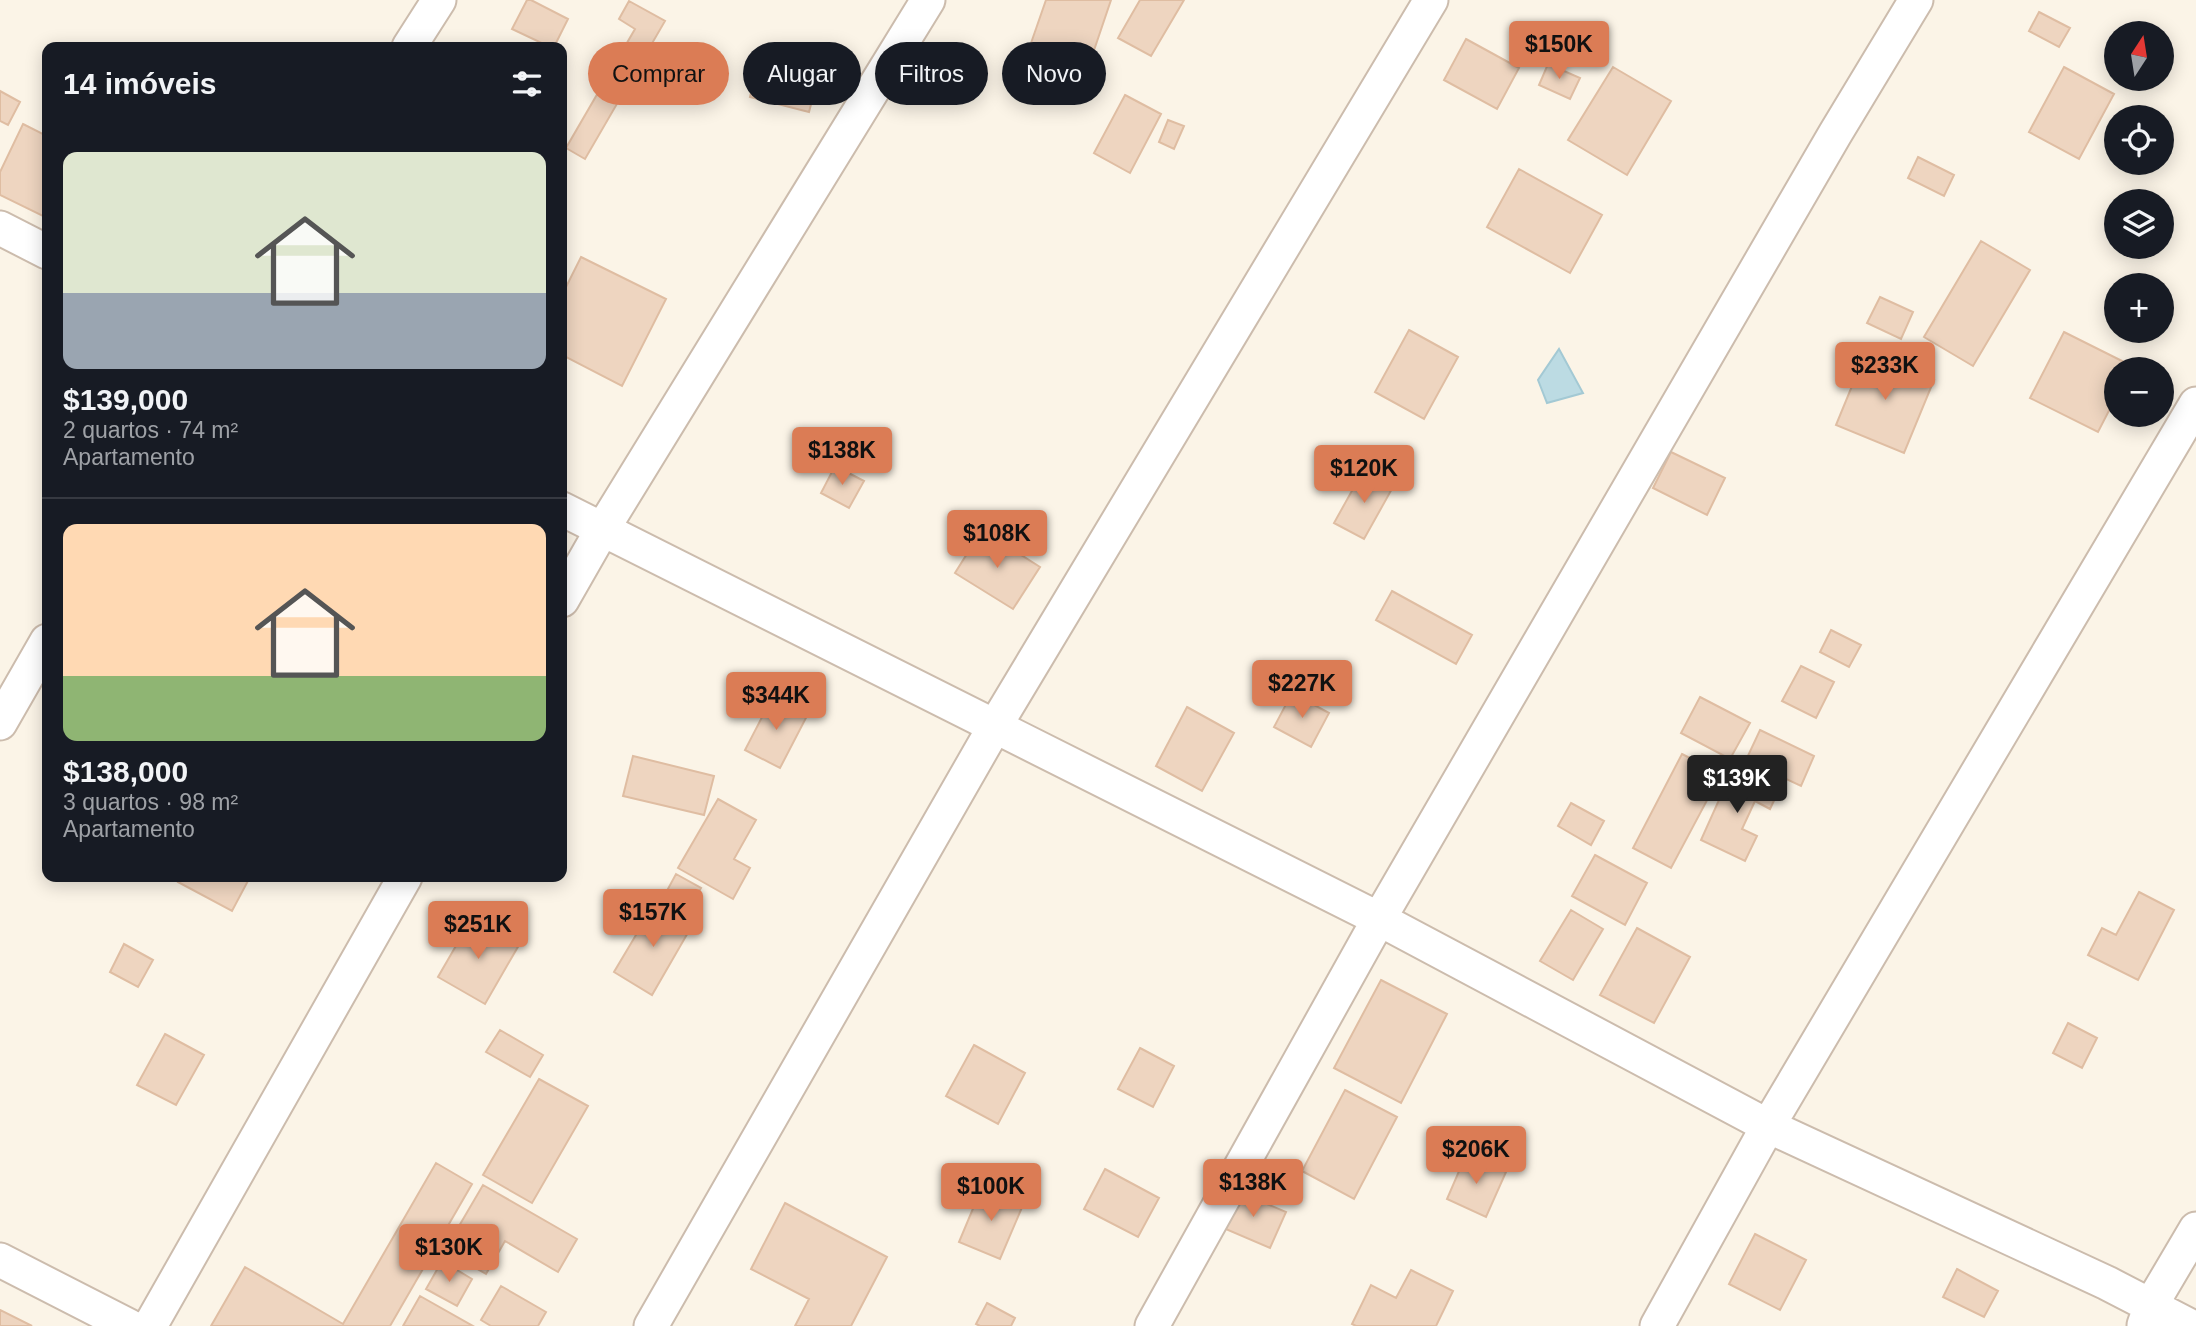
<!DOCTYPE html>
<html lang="pt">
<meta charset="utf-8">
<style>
:root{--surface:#171b24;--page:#20242c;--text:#f1f3f6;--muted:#9ea1a6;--line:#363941;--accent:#db7c55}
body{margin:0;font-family:Helvetica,sans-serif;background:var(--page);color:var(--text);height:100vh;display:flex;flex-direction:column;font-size:26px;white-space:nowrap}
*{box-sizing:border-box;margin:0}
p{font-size:23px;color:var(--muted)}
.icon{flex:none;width:38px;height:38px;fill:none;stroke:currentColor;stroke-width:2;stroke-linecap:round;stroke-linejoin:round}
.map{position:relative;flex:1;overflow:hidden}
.side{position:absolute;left:42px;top:42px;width:525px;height:840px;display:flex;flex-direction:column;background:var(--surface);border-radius:14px;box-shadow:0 4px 18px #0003}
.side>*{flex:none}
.guide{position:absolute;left:588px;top:42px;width:665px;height:63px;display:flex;gap:14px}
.needle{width:46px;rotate:12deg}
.tools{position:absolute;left:2104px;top:21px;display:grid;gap:14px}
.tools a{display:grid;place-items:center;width:70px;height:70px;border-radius:50%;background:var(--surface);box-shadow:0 4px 18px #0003;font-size:35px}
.price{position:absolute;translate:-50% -60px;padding:0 16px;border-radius:7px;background:var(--accent);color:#111;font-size:23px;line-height:46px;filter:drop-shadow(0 2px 4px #0008)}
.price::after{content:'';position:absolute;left:50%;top:42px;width:21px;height:16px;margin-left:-10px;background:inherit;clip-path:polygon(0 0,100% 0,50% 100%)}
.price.selected{background:#222;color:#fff}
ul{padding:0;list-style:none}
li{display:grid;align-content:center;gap:14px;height:371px;padding:0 21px}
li+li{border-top:2px solid var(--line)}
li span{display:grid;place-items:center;height:217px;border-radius:14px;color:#555}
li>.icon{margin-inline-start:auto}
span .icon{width:126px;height:126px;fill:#fffc;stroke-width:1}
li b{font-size:30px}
h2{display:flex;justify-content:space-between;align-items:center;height:84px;padding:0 21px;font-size:30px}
.chip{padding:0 24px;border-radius:32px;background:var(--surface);box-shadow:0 4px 18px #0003;font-size:24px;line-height:63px}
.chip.selected{background:var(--accent);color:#111}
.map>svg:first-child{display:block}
</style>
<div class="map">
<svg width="2196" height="1326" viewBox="0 0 2196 1326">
<rect width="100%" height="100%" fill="#fbf4e7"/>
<path fill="#bcdbe3" stroke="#a3c9d4" stroke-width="2" d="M1559 349 1583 393 1547 403 1538 380Z"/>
<path fill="#eed5c0" stroke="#dfbda2" stroke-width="2" d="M527 0H531L568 19 554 47H550L512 29Z
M1046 0H1111L1089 65 1030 46Z
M1140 0H1184L1151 56 1118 38Z
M629 1 665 21 585 159 566 148 635 29 619 19Z
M2039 12 2070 28 2059 47 2029 31Z
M1466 39 1519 68 1497 109 1444 80Z
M760 55 820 70 809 112 750 97Z
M1548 64 1580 78 1570 99 1539 85Z
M1613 67 1671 101 1627 175 1568 140Z
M2064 67 2114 94 2079 159 2029 132Z
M0 91 20 102 8 125 0 121Z
M1125 95 1161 114 1130 173 1094 153Z
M1168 120 1184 126 1174 149 1159 142Z
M23 124 47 136V218L0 195V172Z
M1918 157 1954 175 1944 196 1908 178Z
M1519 169 1602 215 1570 273 1487 227Z
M1981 241 2030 270 1973 366 1924 337Z
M581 257 666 299 622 386 562 355V295Z
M1880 297 1913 312 1901 339 1867 323Z
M1409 330 1458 357 1424 419 1375 392Z
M2064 332 2132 366 2130 369H2116V397L2098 432 2030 398Z
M1866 352 1934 380 1904 453 1836 425Z
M1671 452 1725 478 1707 515 1653 488Z
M835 466 864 481 849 508 821 493Z
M1363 471 1393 487 1364 539 1334 523Z
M982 530 1040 567 1013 609 955 573Z
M1392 591 1472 635 1456 664 1376 620Z
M1831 630 1861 645 1849 667 1820 652Z
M1801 666 1834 682 1816 718 1782 701Z
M1292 693 1329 713 1311 747 1274 727Z
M773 696 808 714 780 768 745 750Z
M1700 697 1750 723 1730 759 1681 733Z
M1187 707 1234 733 1202 791 1156 766Z
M1760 730 1814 756 1801 786 1746 760Z
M1682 754 1721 774 1671 868 1633 848Z
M633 756 714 776 704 815 623 796Z
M1732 771 1778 792 1770 809 1755 801 1742 829 1757 836 1745 861 1701 840Z
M718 799 756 820 734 859 750 868 733 899 678 868Z
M1571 803 1604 821 1591 845 1558 826Z
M1595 855 1647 883 1625 925 1572 896Z
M676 874 701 888 687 912 663 898Z
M181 877H250L232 911 178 882Z
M2139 892 2174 910 2138 980 2088 955 2102 928 2116 935Z
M655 903 693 924 652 995 614 972Z
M1571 910 1603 929 1573 980 1540 961Z
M472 918 519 945 485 1004 438 977Z
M1637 928 1690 957 1654 1023 1600 995Z
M124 944 153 960 138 987 110 972Z
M1381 980 1447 1014 1401 1103 1334 1068Z
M2068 1023 2097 1038 2082 1068 2053 1053Z
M500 1030 543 1055 530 1077 486 1052Z
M165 1034 204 1055 176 1105 137 1085Z
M974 1045 1025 1073 998 1124 946 1096Z
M1140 1048 1174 1066 1153 1107 1118 1089Z
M539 1079 588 1106 532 1203 483 1175Z
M1345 1090 1397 1117 1354 1199 1302 1171Z
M1466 1155 1506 1172 1486 1217 1447 1199Z
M436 1163 472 1184 390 1326H211L245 1267 343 1324Z
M1105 1169 1159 1198 1138 1237 1084 1209Z
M483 1185 577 1239 558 1272 505 1241 486 1274 445 1250Z
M982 1187 1023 1205 1000 1259 959 1242Z
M1236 1191 1286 1212 1270 1248 1221 1227Z
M785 1203 887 1257 851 1326H795L809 1299 751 1269Z
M1755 1234 1806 1260 1780 1310 1729 1284Z
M442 1261 472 1279 457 1306 426 1289Z
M1957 1269 1998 1291 1984 1317 1943 1297Z
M1411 1270 1453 1291 1436 1326H1356L1352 1324 1371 1285 1396 1298Z
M501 1286 546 1312 538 1326H491L481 1320Z
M420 1296 473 1326H403Z
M987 1303 1015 1318 1011 1326H980L976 1324Z
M0 1310 32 1326H0Z"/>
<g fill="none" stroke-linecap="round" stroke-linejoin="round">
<g stroke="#ccbcad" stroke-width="37">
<path id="street" d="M409 47 439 0
M0 228 47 252
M562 509 1379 919 1768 1126 2107 1283 2190 1326
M562 600 602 530 928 0
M0 723 47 641
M0 1260 129 1326
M2144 1325 2151 1305 2196 1229
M150 1326 405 877
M651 1326 995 726 1431 0
M1152 1326 1379 919 1835 134 1916 0
M1657 1326 1768 1126 2196 404"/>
</g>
<use href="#street" stroke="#fff" stroke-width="33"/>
</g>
</svg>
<div class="tools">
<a><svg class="needle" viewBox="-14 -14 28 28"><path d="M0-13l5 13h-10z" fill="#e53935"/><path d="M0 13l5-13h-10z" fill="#9ea1a6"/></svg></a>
<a><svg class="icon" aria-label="locate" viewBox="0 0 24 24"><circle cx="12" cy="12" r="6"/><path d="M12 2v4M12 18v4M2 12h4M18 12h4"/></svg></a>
<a><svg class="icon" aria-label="layers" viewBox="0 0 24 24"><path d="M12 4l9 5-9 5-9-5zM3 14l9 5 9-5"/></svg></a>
<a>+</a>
<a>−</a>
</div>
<b class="price" style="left:1559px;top:81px">$150K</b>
<b class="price" style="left:1885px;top:402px">$233K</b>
<b class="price" style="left:842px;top:487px">$138K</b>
<b class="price" style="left:1364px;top:505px">$120K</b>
<b class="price" style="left:997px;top:570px">$108K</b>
<b class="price" style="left:1302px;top:720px">$227K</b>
<b class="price" style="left:776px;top:732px">$344K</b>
<b class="price selected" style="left:1737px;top:815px">$139K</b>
<b class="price" style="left:653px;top:949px">$157K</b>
<b class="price" style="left:478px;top:961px">$251K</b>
<b class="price" style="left:1476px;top:1186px">$206K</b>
<b class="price" style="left:1253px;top:1219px">$138K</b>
<b class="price" style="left:991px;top:1223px">$100K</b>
<b class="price" style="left:449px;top:1284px">$130K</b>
<div class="guide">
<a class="chip selected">Comprar</a>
<a class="chip">Alugar</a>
<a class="chip">Filtros</a>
<a class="chip">Novo</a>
</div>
<section class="side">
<h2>14 imóveis<svg class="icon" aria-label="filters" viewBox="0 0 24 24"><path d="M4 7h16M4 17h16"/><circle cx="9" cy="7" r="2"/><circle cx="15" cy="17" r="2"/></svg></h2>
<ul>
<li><span style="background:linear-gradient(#dfe7d0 65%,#9aa5b1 0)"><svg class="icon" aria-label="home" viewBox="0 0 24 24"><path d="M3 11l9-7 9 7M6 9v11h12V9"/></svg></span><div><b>$139,000</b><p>2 quartos · 74 m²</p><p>Apartamento</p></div></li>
<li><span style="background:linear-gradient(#ffd9b3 70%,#8fb573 0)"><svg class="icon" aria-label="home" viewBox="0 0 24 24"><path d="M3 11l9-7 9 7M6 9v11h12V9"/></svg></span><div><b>$138,000</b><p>3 quartos · 98 m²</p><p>Apartamento</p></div></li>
</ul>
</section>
</div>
